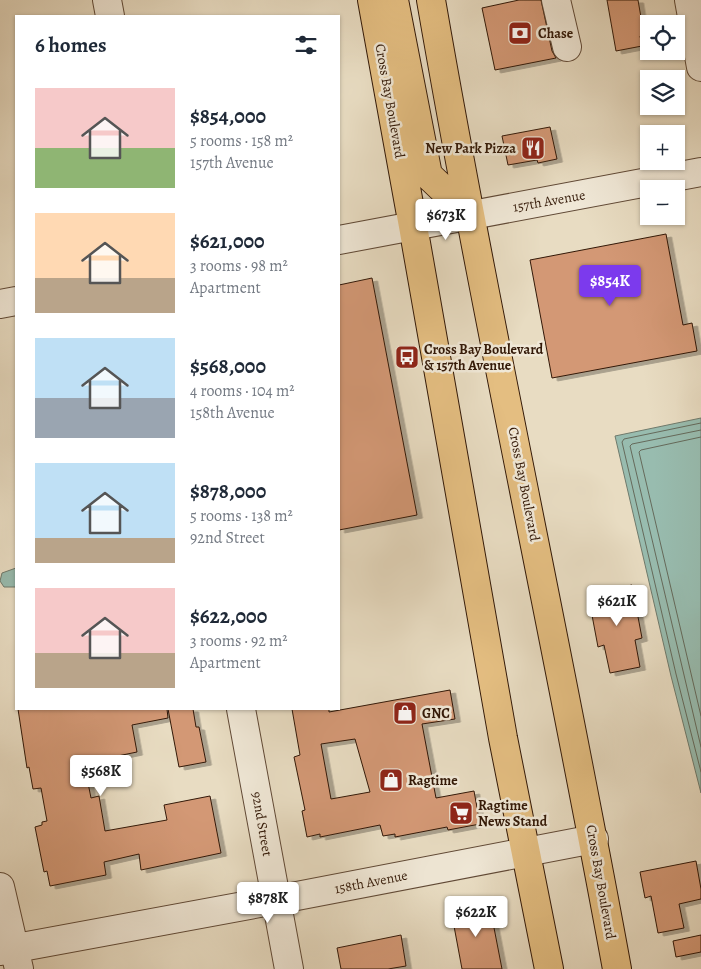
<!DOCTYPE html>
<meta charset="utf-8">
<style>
:root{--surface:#fff;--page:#f6f6f7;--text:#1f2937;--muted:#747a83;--accent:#7c3aed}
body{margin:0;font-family:Alegreya,serif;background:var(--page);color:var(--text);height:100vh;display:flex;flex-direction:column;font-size:19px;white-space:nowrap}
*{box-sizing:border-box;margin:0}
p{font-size:16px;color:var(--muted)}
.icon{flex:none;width:28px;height:28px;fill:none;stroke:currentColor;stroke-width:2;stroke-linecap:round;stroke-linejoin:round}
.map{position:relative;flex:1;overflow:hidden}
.drawer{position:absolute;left:15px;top:15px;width:325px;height:695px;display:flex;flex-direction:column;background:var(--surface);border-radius:0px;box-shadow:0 1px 4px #0004}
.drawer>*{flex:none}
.controls{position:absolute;left:640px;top:15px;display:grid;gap:10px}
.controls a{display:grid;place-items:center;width:45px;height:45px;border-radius:0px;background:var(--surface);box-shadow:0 1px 4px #0004;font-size:25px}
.price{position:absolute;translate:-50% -42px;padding:0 11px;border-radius:5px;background:#fff;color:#222;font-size:16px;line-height:32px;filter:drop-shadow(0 1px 2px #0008)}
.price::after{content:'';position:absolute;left:50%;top:30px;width:15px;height:11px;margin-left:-8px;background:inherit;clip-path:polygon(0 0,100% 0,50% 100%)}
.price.selected{background:var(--accent);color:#fff}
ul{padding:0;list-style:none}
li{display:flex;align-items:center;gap:15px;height:125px;padding:0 20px}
li span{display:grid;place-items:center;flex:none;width:140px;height:100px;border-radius:0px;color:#555}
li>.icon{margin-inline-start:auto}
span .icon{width:60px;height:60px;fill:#fffc;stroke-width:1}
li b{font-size:21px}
h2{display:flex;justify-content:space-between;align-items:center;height:60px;padding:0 20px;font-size:21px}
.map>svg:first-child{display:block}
</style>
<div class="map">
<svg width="701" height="969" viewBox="0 0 701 969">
<defs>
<filter id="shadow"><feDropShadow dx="5.5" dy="3" stdDeviation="0" flood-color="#0004"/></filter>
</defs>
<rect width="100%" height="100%" fill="#e8dcc2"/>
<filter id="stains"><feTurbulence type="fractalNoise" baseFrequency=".004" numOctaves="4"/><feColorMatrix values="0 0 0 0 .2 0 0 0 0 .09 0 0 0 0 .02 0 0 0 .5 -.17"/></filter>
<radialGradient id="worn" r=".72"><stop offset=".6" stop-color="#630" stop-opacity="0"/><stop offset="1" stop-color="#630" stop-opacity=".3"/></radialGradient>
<path fill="#98bcaf" stroke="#6f7a6c" d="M701 418V793L671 676 615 436Z
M16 568V587H4L0 581 2 573Z"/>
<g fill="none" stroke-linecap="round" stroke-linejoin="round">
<path stroke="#656a5b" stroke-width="1" d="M701 423 624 439 622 442 676 674 701 772
M701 430 632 444 630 446 701 747
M701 437 641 450 639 452 701 716"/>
</g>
<path fill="#d39874" stroke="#321807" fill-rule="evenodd" filter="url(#shadow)" d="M519 0H541L552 51 556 58 495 70 482 8Z
M607 0H638L644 35 640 36 642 46 616 51Z
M550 127 557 159 538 163 537 160 508 165 502 136Z
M666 234 683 325 692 323 697 351 552 378 530 260Z
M372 278 417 515 339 530V285Z
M632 585 642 638 635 640 640 667 610 673 604 645 598 647 588 594Z
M450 690 455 719 422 724 436 798 474 791 480 824 448 830 447 827 395 837V834L383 836 380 825 320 837V834L307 837 302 811 305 810 294 757 300 755 292 709H329V712ZM355 739 370 792 331 799 321 744Z
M18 709H167L168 718 132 725 137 752 84 763 91 798 99 796 105 831 167 820 164 805 210 796 221 853 141 870 139 854 104 862 106 875 50 886 47 871 44 872 35 827 42 825V822L47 821 41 788 33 789 29 767 27 768Z
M168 709H193L196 727H199L206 762 179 767Z
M696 861 701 889V899L679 904 684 928 658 933 651 896 645 898 640 872Z
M489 902 502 969H462L451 910Z
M401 935 406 966 388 969H341L337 948Z
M701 935V952L676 957 673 941Z"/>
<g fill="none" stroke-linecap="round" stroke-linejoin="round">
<g stroke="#604936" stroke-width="30">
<path id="minor" d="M107 0 110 16
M556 0 567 47
M689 0 701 67
M339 240 701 172
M0 304 16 301
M241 709 289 969
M0 887 19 969
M0 951 276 900 594 839"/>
</g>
<g stroke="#321807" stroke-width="30">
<path id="major" d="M372 0 413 226 503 738 549 969
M394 0 428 175 470 215
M431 0C487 324 558 646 617 969"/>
</g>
<use href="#minor" stroke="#f0e8d7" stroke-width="28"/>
<use href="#major" stroke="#e4be81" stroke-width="28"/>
</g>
<defs>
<g id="bank-square" transform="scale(1.25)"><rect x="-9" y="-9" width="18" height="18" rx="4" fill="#8f2418" stroke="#f0e8d7"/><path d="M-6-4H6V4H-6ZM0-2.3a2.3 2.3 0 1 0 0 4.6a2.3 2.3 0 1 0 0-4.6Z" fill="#fff"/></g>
<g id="restaurant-square" transform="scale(1.25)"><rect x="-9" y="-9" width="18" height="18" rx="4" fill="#8f2418" stroke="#f0e8d7"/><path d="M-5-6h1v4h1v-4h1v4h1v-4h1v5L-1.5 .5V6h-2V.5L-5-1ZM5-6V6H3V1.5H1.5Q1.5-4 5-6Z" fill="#fff"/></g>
<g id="bus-square" transform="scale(1.25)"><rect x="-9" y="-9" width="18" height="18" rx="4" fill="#8f2418" stroke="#f0e8d7"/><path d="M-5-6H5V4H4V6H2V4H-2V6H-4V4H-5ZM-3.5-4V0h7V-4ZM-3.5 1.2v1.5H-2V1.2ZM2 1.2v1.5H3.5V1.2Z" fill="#fff"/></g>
<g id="shop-square" transform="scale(1.25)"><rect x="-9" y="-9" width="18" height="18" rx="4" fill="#8f2418" stroke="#f0e8d7"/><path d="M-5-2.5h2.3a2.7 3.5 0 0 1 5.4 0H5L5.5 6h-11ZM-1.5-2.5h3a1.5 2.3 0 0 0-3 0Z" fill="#fff"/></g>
<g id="supermarket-square" transform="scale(1.25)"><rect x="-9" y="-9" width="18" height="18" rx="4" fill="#8f2418" stroke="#f0e8d7"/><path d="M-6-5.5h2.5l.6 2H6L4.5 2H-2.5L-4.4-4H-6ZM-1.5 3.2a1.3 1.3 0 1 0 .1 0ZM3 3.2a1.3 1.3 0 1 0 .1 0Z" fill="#fff"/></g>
</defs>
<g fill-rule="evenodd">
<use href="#bank-square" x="520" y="33"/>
<use href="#restaurant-square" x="533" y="148"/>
<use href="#bus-square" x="407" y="357"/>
<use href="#shop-square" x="405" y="713"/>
<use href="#shop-square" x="391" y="780"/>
<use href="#supermarket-square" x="461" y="813"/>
</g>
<g text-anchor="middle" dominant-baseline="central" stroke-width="5" stroke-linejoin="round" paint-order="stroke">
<g font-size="14" font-weight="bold" fill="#321807" stroke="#f0e8d7" text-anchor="start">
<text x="538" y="33">Chase</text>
<text x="516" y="148" text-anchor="end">New Park Pizza</text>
<text x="424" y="349">Cross Bay Boulevard<tspan x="424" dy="16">&amp; 157th Avenue</tspan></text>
<text x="422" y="713">GNC</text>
<text x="408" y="780">Ragtime</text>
<text x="478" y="805">Ragtime<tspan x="478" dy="16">News Stand</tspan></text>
</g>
<g font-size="14" fill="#321807" stroke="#f0e8d7">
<text transform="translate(390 101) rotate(80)">Cross Bay Boulevard</text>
<text transform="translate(549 201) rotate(-10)">157th Avenue</text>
<text transform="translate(524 484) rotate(79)">Cross Bay Boulevard</text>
<text transform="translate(262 824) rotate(80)">92nd Street</text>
<text transform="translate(371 882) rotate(-11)">158th Avenue</text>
<text transform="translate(601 882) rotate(80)">Cross Bay Boulevard</text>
</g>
</g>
<rect width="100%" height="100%" filter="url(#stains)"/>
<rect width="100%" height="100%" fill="url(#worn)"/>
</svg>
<div class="controls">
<a><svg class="icon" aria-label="locate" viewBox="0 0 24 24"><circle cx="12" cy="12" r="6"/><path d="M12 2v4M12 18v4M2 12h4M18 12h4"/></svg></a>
<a><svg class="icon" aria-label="layers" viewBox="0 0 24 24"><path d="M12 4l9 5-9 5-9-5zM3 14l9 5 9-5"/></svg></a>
<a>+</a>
<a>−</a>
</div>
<b class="price" style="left:446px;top:241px">$673K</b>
<b class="price selected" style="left:610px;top:307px">$854K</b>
<b class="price" style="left:617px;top:627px">$621K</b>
<b class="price" style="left:101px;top:797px">$568K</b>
<b class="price" style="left:268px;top:924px">$878K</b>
<b class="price" style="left:476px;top:938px">$622K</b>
<section class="drawer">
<h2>6 homes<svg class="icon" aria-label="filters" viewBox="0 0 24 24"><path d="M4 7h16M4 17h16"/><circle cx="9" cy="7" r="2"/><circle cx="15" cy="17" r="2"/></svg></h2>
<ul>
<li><span style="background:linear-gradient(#f6c9c9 60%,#8fb573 0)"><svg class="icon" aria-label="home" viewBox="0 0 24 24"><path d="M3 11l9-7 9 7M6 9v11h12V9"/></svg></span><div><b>$854,000</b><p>5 rooms · 158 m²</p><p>157th Avenue</p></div></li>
<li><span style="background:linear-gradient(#ffd9b3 65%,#b9a48a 0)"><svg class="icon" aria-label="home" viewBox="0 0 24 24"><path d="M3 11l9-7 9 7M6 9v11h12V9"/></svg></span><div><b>$621,000</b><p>3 rooms · 98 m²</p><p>Apartment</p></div></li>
<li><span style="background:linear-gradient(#bfe0f5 60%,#9aa5b1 0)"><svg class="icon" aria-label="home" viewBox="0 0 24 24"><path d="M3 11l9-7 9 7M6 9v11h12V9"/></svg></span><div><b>$568,000</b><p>4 rooms · 104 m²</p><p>158th Avenue</p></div></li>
<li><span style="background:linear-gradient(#bfe0f5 75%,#b9a48a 0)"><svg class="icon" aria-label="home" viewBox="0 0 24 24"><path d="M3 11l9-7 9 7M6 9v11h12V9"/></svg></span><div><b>$878,000</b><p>5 rooms · 138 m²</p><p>92nd Street</p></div></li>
<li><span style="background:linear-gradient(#f6c9c9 65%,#b9a48a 0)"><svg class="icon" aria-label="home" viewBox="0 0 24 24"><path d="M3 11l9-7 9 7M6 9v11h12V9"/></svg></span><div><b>$622,000</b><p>3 rooms · 92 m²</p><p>Apartment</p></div></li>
</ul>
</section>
</div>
